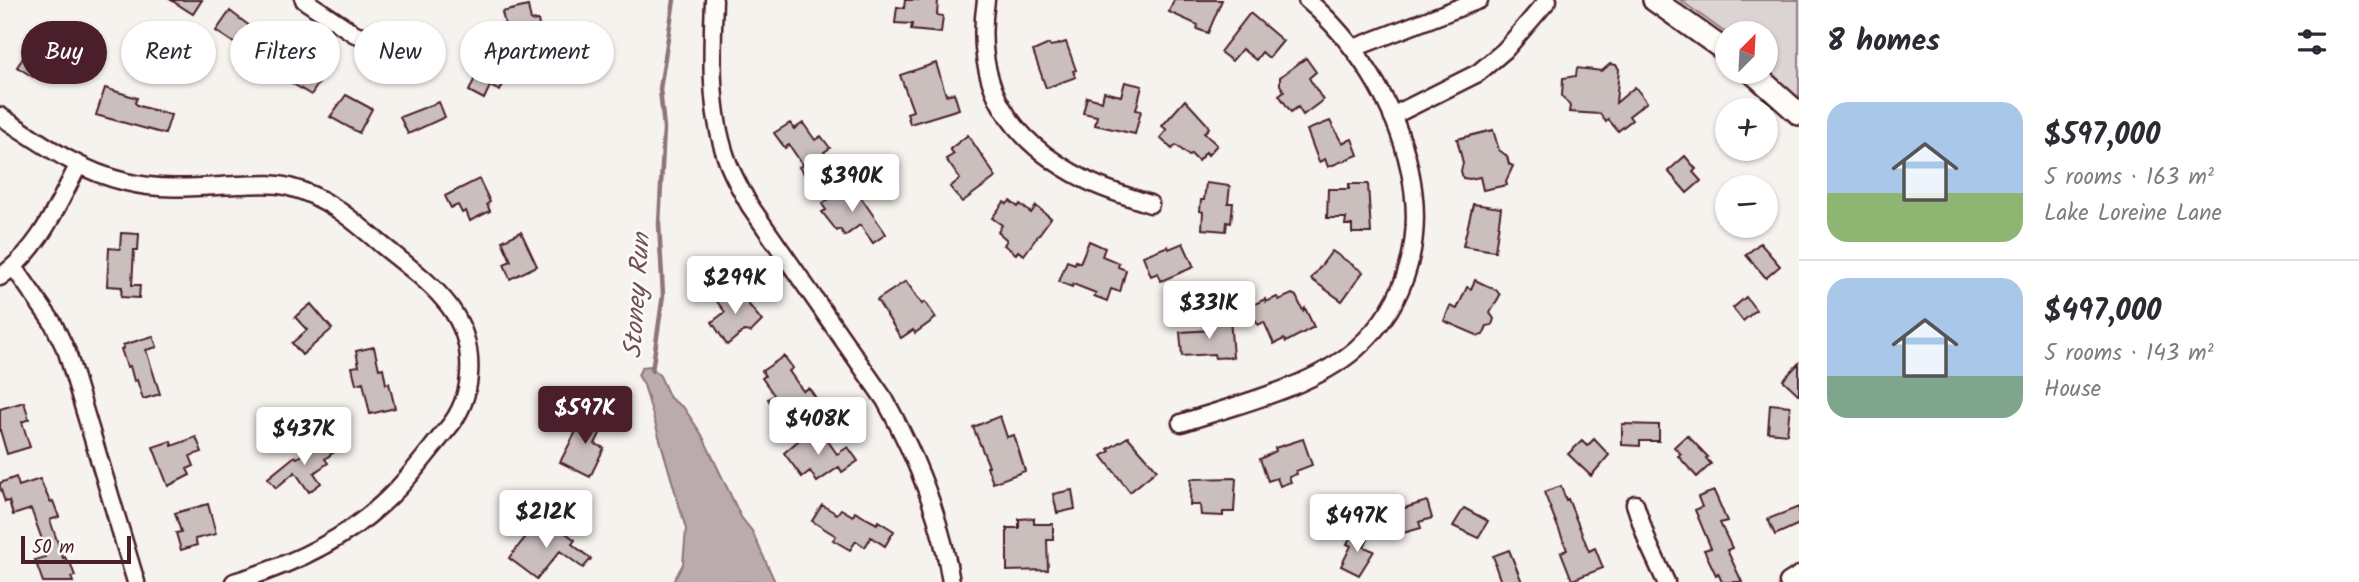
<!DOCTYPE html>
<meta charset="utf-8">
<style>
:root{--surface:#fff;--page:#f2f2f3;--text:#2b2b33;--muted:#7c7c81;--line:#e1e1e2;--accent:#4a1f2b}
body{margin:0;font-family:Kalam,sans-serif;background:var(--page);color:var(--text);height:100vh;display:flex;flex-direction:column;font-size:26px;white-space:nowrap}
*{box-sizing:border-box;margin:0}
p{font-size:23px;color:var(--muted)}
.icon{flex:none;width:38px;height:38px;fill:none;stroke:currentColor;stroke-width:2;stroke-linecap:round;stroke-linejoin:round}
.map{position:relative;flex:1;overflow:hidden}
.side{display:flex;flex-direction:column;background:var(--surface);width:560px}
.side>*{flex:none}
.banner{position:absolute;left:21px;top:21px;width:665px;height:63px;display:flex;gap:14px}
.needle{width:46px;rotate:24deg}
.fabs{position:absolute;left:1715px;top:21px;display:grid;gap:14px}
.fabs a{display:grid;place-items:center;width:63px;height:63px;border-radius:50%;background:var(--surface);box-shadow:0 2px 5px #0004;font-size:35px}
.scale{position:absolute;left:21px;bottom:18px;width:110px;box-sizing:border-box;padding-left:7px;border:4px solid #4a1f2b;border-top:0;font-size:19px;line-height:24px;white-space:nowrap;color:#4a1f2b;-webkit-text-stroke:5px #fdfcf7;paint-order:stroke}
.price{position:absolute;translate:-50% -60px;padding:0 16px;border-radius:7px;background:#fff;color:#222;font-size:23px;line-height:46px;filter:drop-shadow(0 2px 4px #0008)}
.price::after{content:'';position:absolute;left:50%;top:42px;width:21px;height:16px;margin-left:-10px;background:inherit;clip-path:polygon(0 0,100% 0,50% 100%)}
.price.active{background:var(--accent);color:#fff}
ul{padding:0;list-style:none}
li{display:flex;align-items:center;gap:21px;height:175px;padding:0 28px}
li+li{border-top:2px solid var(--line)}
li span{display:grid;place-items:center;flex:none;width:196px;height:140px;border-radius:21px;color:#555}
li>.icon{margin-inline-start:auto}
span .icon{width:84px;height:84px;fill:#fffc;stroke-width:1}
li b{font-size:30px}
h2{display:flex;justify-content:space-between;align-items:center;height:84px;padding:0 28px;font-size:30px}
.pill{padding:0 24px;border-radius:32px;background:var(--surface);box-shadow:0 2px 5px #0004;font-size:24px;line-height:63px}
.pill.active{background:var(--accent);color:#fff}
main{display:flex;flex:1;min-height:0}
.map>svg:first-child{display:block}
</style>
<main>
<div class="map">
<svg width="1799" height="582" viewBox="0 0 1799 582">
<rect width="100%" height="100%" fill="#f6f3ef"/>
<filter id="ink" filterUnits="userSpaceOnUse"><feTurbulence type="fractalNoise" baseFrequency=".0143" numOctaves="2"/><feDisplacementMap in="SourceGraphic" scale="14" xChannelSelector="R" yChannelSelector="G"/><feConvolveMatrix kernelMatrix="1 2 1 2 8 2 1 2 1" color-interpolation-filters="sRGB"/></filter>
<g filter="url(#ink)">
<path fill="#dcd4d2" stroke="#937a7e" stroke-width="2" d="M1680 0H1799V100L1766 68V33L1727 34Z"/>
<path fill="#bbabac" stroke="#8e7378" stroke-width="2" d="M651 366 660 376 670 398 684 408 702 435 741 517 752 531 775 582H673L683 564 686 529 644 385 638 375 642 367Z"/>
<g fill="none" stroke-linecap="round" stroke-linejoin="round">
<path stroke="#8e7378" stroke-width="4.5" d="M652 371 663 295 659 224 664 128 660 89 674 0"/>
</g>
<path fill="#cbbfbe" stroke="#4a1f2b" stroke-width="2" d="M171 0H202L193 14Z
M905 0H938L937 15 943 16 941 33 911 30 912 24 895 23 897 7 904 8Z
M1174 0H1222L1208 33 1197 29 1198 25 1169 12Z
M528 6 531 21 538 20 540 31 533 32 534 36 509 42 502 12Z
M230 11 264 37 252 55 216 31Z
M1250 13 1283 41 1269 58 1262 52 1256 60 1242 49 1232 61 1220 52Z
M34 36 43 42 46 37 55 42 58 38 76 51 61 73 44 60 33 77 17 67 29 49 27 48Z
M1066 42 1076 70 1073 71 1076 77 1046 88 1033 51 1049 44 1050 46 1056 45Z
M292 50 308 60 306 62 313 66 310 70 322 78 311 95 277 74Z
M1306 58 1316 72 1309 78 1323 100 1303 115 1298 107 1291 112 1279 95 1284 91 1280 85V77Z
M483 60 498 68 501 62 511 67 500 91 490 86 484 99 469 91Z
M936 63 946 95 954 93 959 109 910 124 907 113 913 111 900 75Z
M1610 64 1616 65 1619 69 1616 103 1635 87 1647 102 1629 116 1632 120 1618 131 1608 119 1606 122 1600 114 1569 112 1570 106 1562 96 1563 78 1576 76 1577 68 1602 71Z
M1125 82 1142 86 1136 110 1141 111 1135 134 1095 125 1097 116 1083 113 1087 97 1102 101 1104 92 1121 96Z
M105 88 137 98 135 103 139 106 171 115 165 134 96 115Z
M346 95 372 109 359 133 330 117Z
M1185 100 1207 124 1209 128 1204 133 1217 145 1208 155 1206 152 1198 161 1191 154 1189 156 1176 145 1172 149 1160 138 1167 130 1162 126Z
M439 102 445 117 408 134 400 117Z
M1330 121 1342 143 1352 139 1358 155 1328 167 1325 159 1319 162 1307 130Z
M790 123 794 129 803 123 815 140 821 136 830 148 824 152 829 160 806 176 799 167 803 165 789 145 785 148 774 133Z
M1493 130 1499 150 1507 156 1509 164 1513 166 1506 181 1507 185 1483 190 1480 177 1470 179 1463 178 1461 171 1463 163 1457 139Z
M968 135 996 177 962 202 950 187 960 179 946 159 954 154 950 149Z
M1685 156 1696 169 1693 172 1701 181 1687 193 1668 171Z
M479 179 490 202 487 204 490 211 470 221 466 211 462 213 458 205 451 208 445 196Z
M851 183 886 234 873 243 860 225 845 236 840 229 837 231 822 212 826 210 822 204Z
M1206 183 1230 186 1228 203H1233L1231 223 1227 222 1226 231 1202 229 1203 212 1200 211 1201 200H1204Z
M1349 184H1368L1371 233H1352V225H1345L1346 218H1327L1328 189H1349Z
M1010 201 1018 207 1020 204 1031 213 1036 206 1051 218 1024 255 1018 251 1016 254 1004 245 1007 240 998 232 1002 225 992 218 1004 202 1007 204Z
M1473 204 1501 208 1495 251 1463 246Z
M521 232 537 266 510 279 504 264 511 261 502 241Z
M121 233 139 234 138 250H134L132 285H140L139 298 121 297 122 287 107 286 109 248 120 249Z
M1089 241 1105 248 1102 256 1119 263 1118 267 1126 270 1120 292 1111 289 1107 301 1094 296 1096 293 1073 284 1072 287 1059 282 1067 261 1075 264 1076 261 1080 263Z
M1183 243 1194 267 1161 281 1158 273 1151 276 1143 256 1168 246 1169 249Z
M1760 243 1780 266 1766 278 1746 255Z
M1332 251 1363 272 1342 301 1311 279Z
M1475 280 1496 290 1500 295 1490 313 1494 319 1492 325 1487 326 1483 335 1479 336 1444 321 1450 306 1457 309 1467 287 1471 289Z
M906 281 922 304 925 302 936 318 915 333 913 330 901 338 877 300Z
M733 285 762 321 751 332 744 331 727 345 712 322 725 312 715 299Z
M1292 294 1296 296 1303 311 1305 308 1314 327 1286 342 1284 339 1274 344 1264 322 1258 325 1249 307 1265 299 1266 302 1277 297 1279 300Z
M1746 297 1756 310 1743 321 1733 308Z
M311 304 332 329 302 355 292 343 307 330 295 317Z
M1230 318 1233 357 1215 358 1214 354 1182 356 1180 332 1212 330 1211 319Z
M153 336 157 347 146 350 160 394 143 399 137 380 134 381 130 366 127 367 121 349 124 348 123 345Z
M374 347 379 369 383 368 386 384 389 383 395 408 370 414 363 382 356 384 352 367 359 366 356 351Z
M784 356 793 368 789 371 803 391 809 388 818 401 794 418 785 405 776 411 768 399 774 395 762 378 765 376 762 371Z
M1799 363V395L1783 380Z
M24 402 29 419 22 422 30 447 7 454 0 430V409Z
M1770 404 1790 406 1787 434 1768 432Z
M586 412 606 421 595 444 604 448 590 477 560 462Z
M1000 416 1007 437 1014 435 1025 471 993 483 987 467 989 466 973 427Z
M1622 424 1659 425V441H1640V446L1622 445Z
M820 430 837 454 848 447 858 461 842 472 839 467 817 482 810 471 802 477 784 453 806 434 809 438Z
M1687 435 1708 457 1706 458 1711 464 1697 477 1678 456 1681 454 1674 447Z
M196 437 202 452 190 456 194 466 187 469 190 475 168 486 153 447 171 441 172 446Z
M1128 437 1157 470 1130 492 1102 456 1110 451 1108 449Z
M1303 439 1312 465 1296 471 1297 474 1289 477 1291 482 1280 486 1277 478 1268 481 1260 459 1276 451 1275 448Z
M1594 439 1609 455 1591 476 1568 454 1582 441 1587 446Z
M325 441 334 452 325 459 328 463 314 473 321 483 309 492 295 472 276 488 268 478 295 456 297 458Z
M16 477 19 486 40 479 50 502 53 501 59 517 50 520 63 558 65 557 68 563 70 562 75 576 71 577 73 582H43L35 560 45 557 41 546 44 545 31 509 13 515 9 501 5 502 0 487V483Z
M1236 478 1234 512H1223V516L1201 515 1200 505H1190L1191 479Z
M1561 486 1566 500 1568 499 1589 551 1595 548 1603 568 1572 580 1561 552 1567 550 1544 492Z
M1072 490 1075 509 1057 513 1053 494Z
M1714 491 1727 521 1720 523 1732 548 1727 550 1742 582H1722L1718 573 1716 575 1704 550 1711 548 1695 510 1702 507 1698 497Z
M1427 501 1432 518 1419 522 1421 528 1403 533 1402 529 1398 531 1392 512Z
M208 504 216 534 195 539 197 545 181 550 176 533 181 532 175 513Z
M822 505 837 514 841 509 853 516 855 512 877 524 878 521 894 531 885 546 871 537 865 547 856 541 850 550 833 540 836 536 812 521Z
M1799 507V524L1775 535 1768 519Z
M1464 508 1488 521 1478 538 1453 526Z
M1034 518V524H1053V540H1047L1048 570 1007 571V528H1019V519Z
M547 519 575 540 572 544 591 559 583 568 560 551 537 579 509 558 528 534 533 530 537 532Z
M1353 532 1368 539 1364 547 1374 551 1359 575 1341 566 1351 546 1347 544Z
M1509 550 1522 582H1501L1495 565 1496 564 1493 556Z"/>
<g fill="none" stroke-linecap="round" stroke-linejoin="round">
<g stroke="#4a1f2b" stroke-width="21">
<path id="minor" d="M304 0 355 34 402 47
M714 0C712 51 709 108 726 157 732 175 741 190 750 206L885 400C917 458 941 517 951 582
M986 0C973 86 1009 140 1084 179 1104 190 1128 196 1150 204
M1354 48 1479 0
M0 116C40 142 78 171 126 182 162 191 199 187 236 185 254 185 272 182 289 187 326 196 354 221 382 245 426 281 474 311 469 375 468 393 461 413 448 428 427 453 407 482 382 504 340 543 288 566 234 582
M1392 116 1478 73 1505 50 1548 0
M14 267 53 323 67 352 136 582
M0 277C40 249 56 208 78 166
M1181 423C1236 405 1313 387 1356 349 1467 251 1404 82 1307 0
M1635 504 1648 543 1666 582
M1788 582 1799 575"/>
</g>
<g stroke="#4a1f2b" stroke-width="26">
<path id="secondary" d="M1654 0 1727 52
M1752 72 1799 114"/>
</g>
<use href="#minor" stroke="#fdfcf7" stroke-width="16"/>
<use href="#secondary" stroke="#fdfcf7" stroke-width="21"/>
</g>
</g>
<g text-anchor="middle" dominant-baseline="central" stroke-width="5" stroke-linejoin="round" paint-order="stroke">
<g font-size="26" font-style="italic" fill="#725058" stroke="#fdfcf7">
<text transform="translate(638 296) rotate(-86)">Stoney Run</text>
</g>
</g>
</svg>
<div class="fabs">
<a><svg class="needle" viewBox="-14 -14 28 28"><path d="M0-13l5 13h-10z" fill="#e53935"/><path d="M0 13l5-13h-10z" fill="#7c7c81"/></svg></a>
<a>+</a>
<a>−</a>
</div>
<div class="scale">50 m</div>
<b class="price" style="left:852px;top:214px">$390K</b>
<b class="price" style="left:735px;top:316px">$299K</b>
<b class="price" style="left:1209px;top:341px">$331K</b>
<b class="price active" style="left:585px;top:446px">$597K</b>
<b class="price" style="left:818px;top:457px">$408K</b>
<b class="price" style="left:304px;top:467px">$437K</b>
<b class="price" style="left:546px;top:550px">$212K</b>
<b class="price" style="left:1357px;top:554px">$497K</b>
<div class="banner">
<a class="pill active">Buy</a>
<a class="pill">Rent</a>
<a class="pill">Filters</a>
<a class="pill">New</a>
<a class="pill">Apartment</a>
</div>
</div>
<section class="side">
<h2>8 homes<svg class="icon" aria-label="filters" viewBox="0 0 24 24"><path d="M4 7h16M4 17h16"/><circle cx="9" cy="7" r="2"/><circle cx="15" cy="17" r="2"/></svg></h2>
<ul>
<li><span style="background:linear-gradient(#a9c7e8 65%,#8fb573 0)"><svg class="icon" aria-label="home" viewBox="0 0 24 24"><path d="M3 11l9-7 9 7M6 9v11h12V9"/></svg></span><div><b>$597,000</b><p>5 rooms · 163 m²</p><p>Lake Loreine Lane</p></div></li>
<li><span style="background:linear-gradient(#a9c7e8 70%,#7fa58c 0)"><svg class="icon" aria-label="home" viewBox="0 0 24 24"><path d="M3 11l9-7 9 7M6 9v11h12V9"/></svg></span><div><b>$497,000</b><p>5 rooms · 143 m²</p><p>House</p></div></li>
</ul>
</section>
</main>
